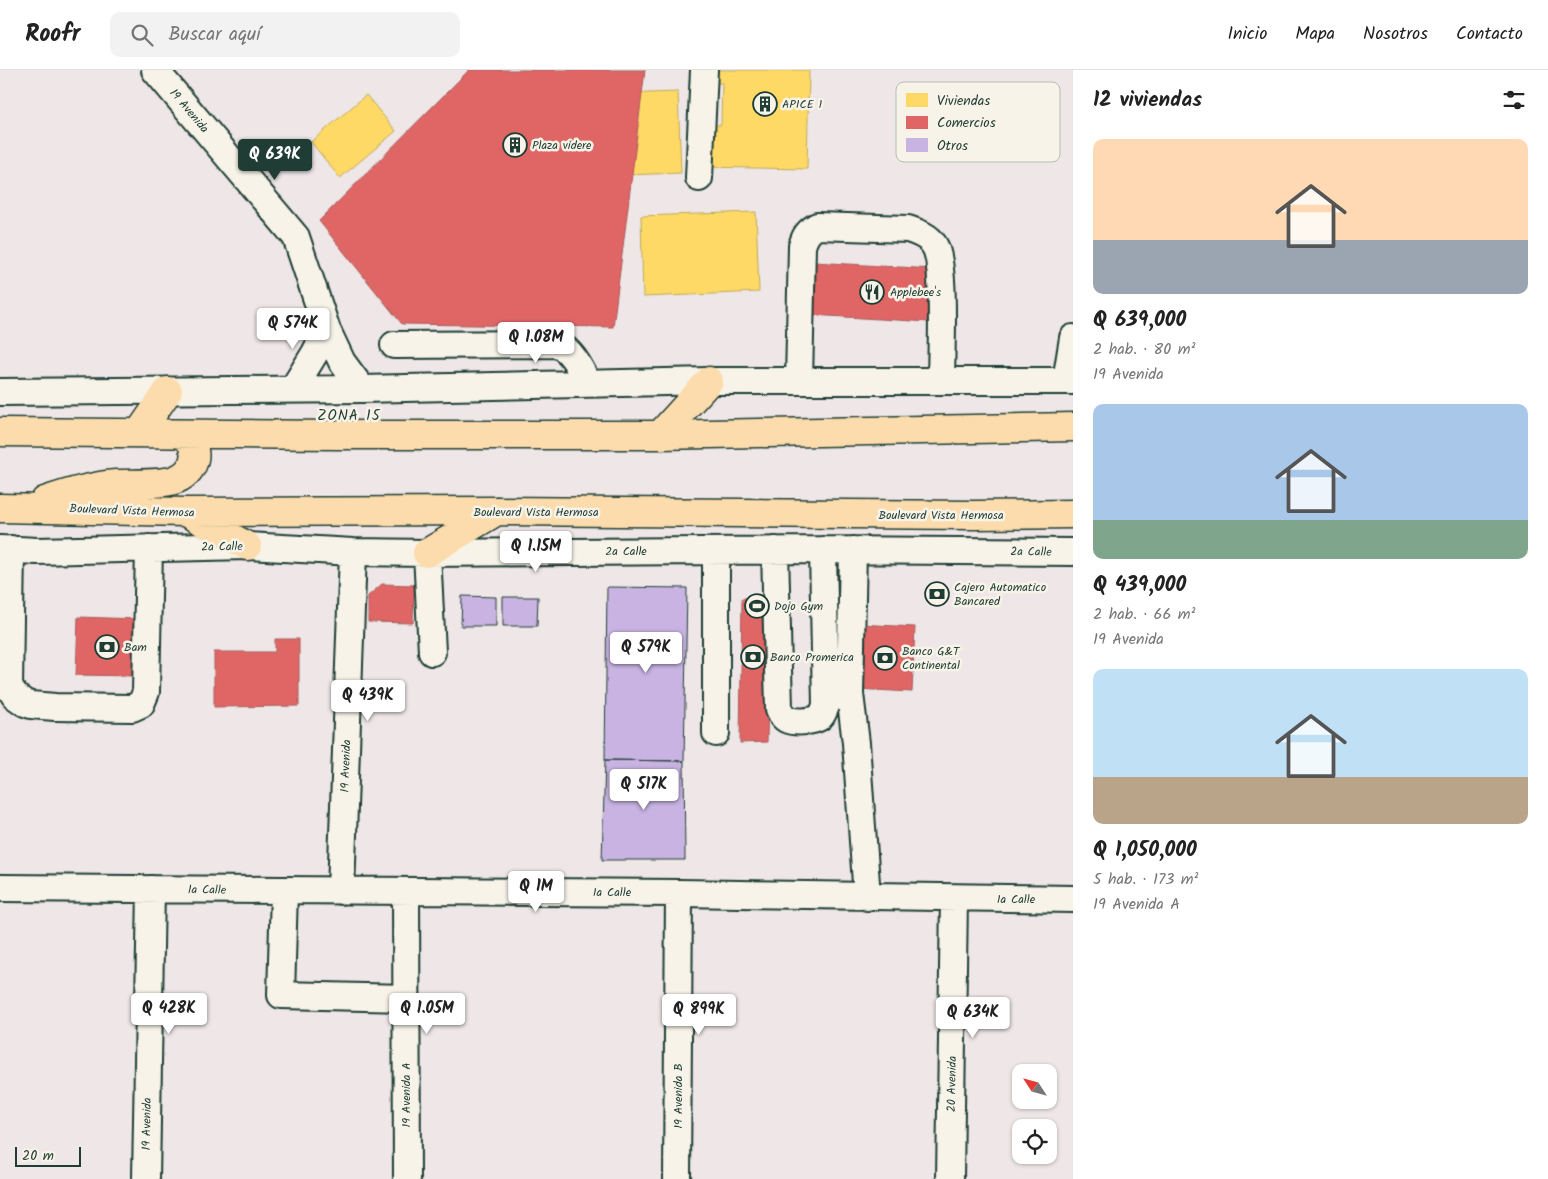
<!DOCTYPE html>
<html lang="es">
<meta charset="utf-8">
<style>
:root{--surface:#fff;--page:#f2f2f2;--text:#222;--muted:#767676;--line:#e0e0e0;--accent:#1f3d34}
body{margin:0;font-family:Kalam,sans-serif;background:var(--page);color:var(--text);height:100vh;display:flex;flex-direction:column;font-size:19px;white-space:nowrap}
*{box-sizing:border-box;margin:0}
p{font-size:16px;color:var(--muted)}
.icon{flex:none;width:28px;height:28px;fill:none;stroke:currentColor;stroke-width:2;stroke-linecap:round;stroke-linejoin:round}
.map{position:relative;flex:1;overflow:hidden}
.sheet{display:flex;flex-direction:column;background:var(--surface);width:475px}
.sheet>*{flex:none}
.needle{width:32px;rotate:306deg}
.buttons{position:absolute;left:1012px;top:994px;display:grid;gap:10px}
.buttons a{display:grid;place-items:center;width:45px;height:45px;border-radius:10px;background:var(--surface);box-shadow:0 1px 4px #0004;font-size:25px}
.scale{position:absolute;left:15px;bottom:12px;width:66px;box-sizing:border-box;padding-left:5px;border:2px solid #1f3d34;border-top:0;font-size:14px;line-height:18px;white-space:nowrap;color:#1f3d34;-webkit-text-stroke:4px #f7f3e8;paint-order:stroke}
.price{position:absolute;translate:-50% -42px;padding:0 11px;border-radius:5px;background:#fff;color:#222;font-size:16px;line-height:32px;filter:drop-shadow(0 1px 2px #0008)}
.price::after{content:'';position:absolute;left:50%;top:30px;width:15px;height:11px;margin-left:-8px;background:inherit;clip-path:polygon(0 0,100% 0,50% 100%)}
.price.selected{background:var(--accent);color:#fff}
ul{padding:0;list-style:none}
li{display:grid;align-content:center;gap:10px;height:265px;padding:0 20px}
li span{display:grid;place-items:center;height:155px;border-radius:10px;color:#555}
li>.icon{margin-inline-start:auto}
span .icon{width:90px;height:90px;fill:#fffc;stroke-width:1}
li b{font-size:21px}
h2{display:flex;justify-content:space-between;align-items:center;height:60px;padding:0 20px;font-size:21px}
header{display:flex;align-items:center;gap:30px;box-sizing:border-box;height:70px;padding:0 25px;background:var(--surface);border-bottom:1px solid var(--line)}
header strong{font-size:24px}
nav{display:flex;gap:28px;margin-inline-start:auto;font-size:18px}
.search{width:350px;height:45px;background:var(--page);display:flex;align-items:center;gap:12px;box-sizing:border-box;padding:0 18px;border-radius:10px;color:var(--muted);font-size:19px}
main{display:flex;flex:1;min-height:0}
.map>svg:first-child{display:block}
</style>
<header>
<strong>Roofr</strong>
<div class="search"><svg class="icon" aria-label="search" viewBox="0 0 24 24"><circle cx="10" cy="10" r="6"/><path d="M15 15l6 6"/></svg>Buscar aquí</div>
<nav><a>Inicio</a><a>Mapa</a><a>Nosotros</a><a>Contacto</a></nav>
</header>
<main>
<div class="map">
<svg width="1073" height="1109" viewBox="0 0 1073 1109">
<rect width="100%" height="100%" fill="#eee6e7"/>
<filter id="ink" filterUnits="userSpaceOnUse"><feTurbulence type="fractalNoise" baseFrequency=".02" numOctaves="2"/><feDisplacementMap in="SourceGraphic" scale="10" xChannelSelector="R" yChannelSelector="G"/><feConvolveMatrix kernelMatrix="1 2 1 2 8 2 1 2 1" color-interpolation-filters="sRGB"/></filter>
<g filter="url(#ink)">
<path fill="#ffd966" stroke="#bcaa57" d="M709 0H809L807 99 703 97 704 55H721L722 13H709Z
M678 22 681 103 566 107 563 26Z
M366 25 396 61 340 108 311 72Z
M756 142 759 222 643 227 641 146Z"/>
<path fill="#e06666" stroke="#a65a57" d="M469 0H645L613 257 402 254 319 151Z
M814 192 933 199 930 252 811 245Z
M382 514 414 515 413 553 368 552V526Z
M742 528H770L767 672 740 673Z
M78 547 138 549 136 606 76 605Z
M858 554 915 557 912 622 855 619Z
M275 569H299V636L214 637V582H275Z"/>
<path fill="#c8b3e2" stroke="#1f3d34" d="M607 517 687 518 684 691 605 690Z
M462 526 496 527V556H461Z
M503 527H538L537 556H503Z
M605 690 684 691 685 790H602Z"/>
<g fill="none" stroke-linecap="round" stroke-linejoin="round">
<g stroke="#1f3d34" stroke-width="30">
<path id="minor" d="M155 0 296 167 327 260 342 292 362 319
M699 108 704 0
M394 275 558 274C573 282 580 299 588 313
M799 311 802 176C805 166 808 161 817 156L908 159C917 162 929 166 934 175 946 192 941 286 941 311
M1066 311 1073 268
M293 319 315 283 327 260
M0 322 362 319 709 311H1073
M0 479 37 481 247 476 353 482 427 483 823 480 1073 482
M11 479 9 617 15 626 25 633 31 635 55 637 132 638 141 634 146 622 149 478
M775 480 779 639C781 643 782 647 786 649 794 653 813 652 820 647 823 645 824 640 826 636L823 480
M853 480 850 624 856 673 867 827
M716 481V663
M427 483 432 582
M0 818 679 823 1073 829
M284 821 281 925 406 928
M341 821 353 482
M406 822 407 1109
M146 1109 151 819
M677 1109 679 823
M950 1109 954 828"/>
</g>
<g stroke="#1f3d34" stroke-width="31">
<path id="major" d="M0 362 337 365H660L1073 357
M139 363 168 321
M660 365 709 311
M45 431C68 423 92 416 116 414 132 413 163 415 177 409 197 400 201 377 183 364
M0 438 185 442 497 441 973 445 1073 444
M187 443 247 476
M427 483 497 441"/>
</g>
<use href="#minor" stroke="#f7f3e8" stroke-width="26"/>
<use href="#major" stroke="#fcdcac" stroke-width="28"/>
</g>
</g>
<defs>
<g id="building-ring" transform="scale(1.25)"><circle r="9.5" fill="#f7f3e8" stroke="#1f3d34" stroke-width="1.5"/><path d="M-4-6H4V6H1V3H-1V6H-4ZM-2.5-4.3h1.7v1.8h-1.7ZM.8-4.3h1.7v1.8H.8ZM-2.5-1h1.7V.8h-1.7ZM.8-1h1.7V.8H.8Z" fill="#1f3d34"/></g>
<g id="restaurant-ring" transform="scale(1.25)"><circle r="9.5" fill="#f7f3e8" stroke="#1f3d34" stroke-width="1.5"/><path d="M-5-6h1v4h1v-4h1v4h1v-4h1v5L-1.5 .5V6h-2V.5L-5-1ZM5-6V6H3V1.5H1.5Q1.5-4 5-6Z" fill="#1f3d34"/></g>
<g id="bank-ring" transform="scale(1.25)"><circle r="9.5" fill="#f7f3e8" stroke="#1f3d34" stroke-width="1.5"/><path d="M-6-4H6V4H-6ZM0-2.3a2.3 2.3 0 1 0 0 4.6a2.3 2.3 0 1 0 0-4.6Z" fill="#1f3d34"/></g>
<g id="stadium-ring" transform="scale(1.25)"><circle r="9.5" fill="#f7f3e8" stroke="#1f3d34" stroke-width="1.5"/><path d="M0-5a6.5 5 0 1 0 0 10a6.5 5 0 1 0 0-10ZM-3.5-1.8h7v3.6h-7Z" fill="#1f3d34"/></g>
</defs>
<g fill-rule="evenodd">
<use href="#building-ring" x="765" y="34"/>
<use href="#building-ring" x="515" y="75"/>
<use href="#restaurant-ring" x="872" y="222"/>
<use href="#bank-ring" x="937" y="524"/>
<use href="#stadium-ring" x="757" y="536"/>
<use href="#bank-ring" x="107" y="577"/>
<use href="#bank-ring" x="753" y="587"/>
<use href="#bank-ring" x="885" y="588"/>
</g>
<g text-anchor="middle" dominant-baseline="central" stroke-width="5" stroke-linejoin="round" paint-order="stroke">
<g font-size="12" fill="#1f3d34" stroke="#f7f3e8" text-anchor="start">
<text x="782" y="34">APICE 1</text>
<text x="532" y="75">Plaza videre</text>
<text x="890" y="222">Applebee's</text>
<text x="954" y="517">Cajero Automatico<tspan x="954" dy="14">Bancared</tspan></text>
<text x="774" y="536">Dojo Gym</text>
<text x="124" y="577">Bam</text>
<text x="902" y="581">Banco G&amp;T<tspan x="902" dy="14">Continental</tspan></text>
<text x="770" y="587">Banco Promerica</text>
</g>
<g font-size="12" fill="#1f3d34" stroke="#f7f3e8">
<text transform="translate(189 41) rotate(50)">19 Avenida</text>
<text transform="translate(132 441) rotate(2)">Boulevard Vista Hermosa</text>
<text x="536" y="442">Boulevard Vista Hermosa</text>
<text x="941" y="445">Boulevard Vista Hermosa</text>
<text transform="translate(222 477) rotate(-1)">2a Calle</text>
<text x="626" y="481">2a Calle</text>
<text transform="translate(1031 482) rotate(1)">2a Calle</text>
<text transform="translate(346 696) rotate(-88)">19 Avenida</text>
<text transform="translate(207 820) rotate(1)">1a Calle</text>
<text x="612" y="822">1a Calle</text>
<text x="1016" y="829">1a Calle</text>
<text transform="translate(952 1014) rotate(-89)">20 Avenida</text>
<text transform="translate(406 1025) rotate(-90)">19 Avenida A</text>
<text transform="translate(678 1026) rotate(-90)">19 Avenida B</text>
<text transform="translate(147 1054) rotate(-89)">19 Avenida</text>
</g>
<g font-size="15" letter-spacing="1" fill="#1f3d34" stroke="#f7f3e8">
<text x="349" y="346">ZONA 15</text>
</g>
</g>
<rect x="896" y="12" width="164" height="80" rx="8" fill="#f7f3e8" stroke="#b6bcb2" stroke-width="1"/>
<rect x="906" y="23" width="22" height="14" fill="#ffd966"/>
<rect x="906" y="46" width="22" height="13" fill="#e06666"/>
<rect x="906" y="68" width="22" height="14" fill="#c8b3e2"/>
<g font-size="14" fill="#1f3d34">
<text x="937" y="35">Viviendas</text>
<text x="937" y="57">Comercios</text>
<text x="937" y="80">Otros</text>
</g>
</svg>
<div class="buttons">
<a><svg class="needle" viewBox="-14 -14 28 28"><path d="M0-13l5 13h-10z" fill="#e53935"/><path d="M0 13l5-13h-10z" fill="#767676"/></svg></a>
<a><svg class="icon" aria-label="locate" viewBox="0 0 24 24"><circle cx="12" cy="12" r="6"/><path d="M12 2v4M12 18v4M2 12h4M18 12h4"/></svg></a>
</div>
<div class="scale">20 m</div>
<b class="price selected" style="left:275px;top:111px">Q 639K</b>
<b class="price" style="left:293px;top:280px">Q 574K</b>
<b class="price" style="left:536px;top:294px">Q 1.08M</b>
<b class="price" style="left:536px;top:503px">Q 1.15M</b>
<b class="price" style="left:646px;top:604px">Q 579K</b>
<b class="price" style="left:368px;top:652px">Q 439K</b>
<b class="price" style="left:644px;top:741px">Q 517K</b>
<b class="price" style="left:536px;top:843px">Q 1M</b>
<b class="price" style="left:169px;top:965px">Q 428K</b>
<b class="price" style="left:427px;top:965px">Q 1.05M</b>
<b class="price" style="left:699px;top:966px">Q 899K</b>
<b class="price" style="left:973px;top:969px">Q 634K</b>
</div>
<section class="sheet">
<h2>12 viviendas<svg class="icon" aria-label="filters" viewBox="0 0 24 24"><path d="M4 7h16M4 17h16"/><circle cx="9" cy="7" r="2"/><circle cx="15" cy="17" r="2"/></svg></h2>
<ul>
<li><span style="background:linear-gradient(#ffd9b3 65%,#9aa5b1 0)"><svg class="icon" aria-label="home" viewBox="0 0 24 24"><path d="M3 11l9-7 9 7M6 9v11h12V9"/></svg></span><div><b>Q 639,000</b><p>2 hab. · 80 m²</p><p>19 Avenida</p></div></li>
<li><span style="background:linear-gradient(#a9c7e8 75%,#7fa58c 0)"><svg class="icon" aria-label="home" viewBox="0 0 24 24"><path d="M3 11l9-7 9 7M6 9v11h12V9"/></svg></span><div><b>Q 439,000</b><p>2 hab. · 66 m²</p><p>19 Avenida</p></div></li>
<li><span style="background:linear-gradient(#bfe0f5 70%,#b9a48a 0)"><svg class="icon" aria-label="home" viewBox="0 0 24 24"><path d="M3 11l9-7 9 7M6 9v11h12V9"/></svg></span><div><b>Q 1,050,000</b><p>5 hab. · 173 m²</p><p>19 Avenida A</p></div></li>
</ul>
</section>
</main>
